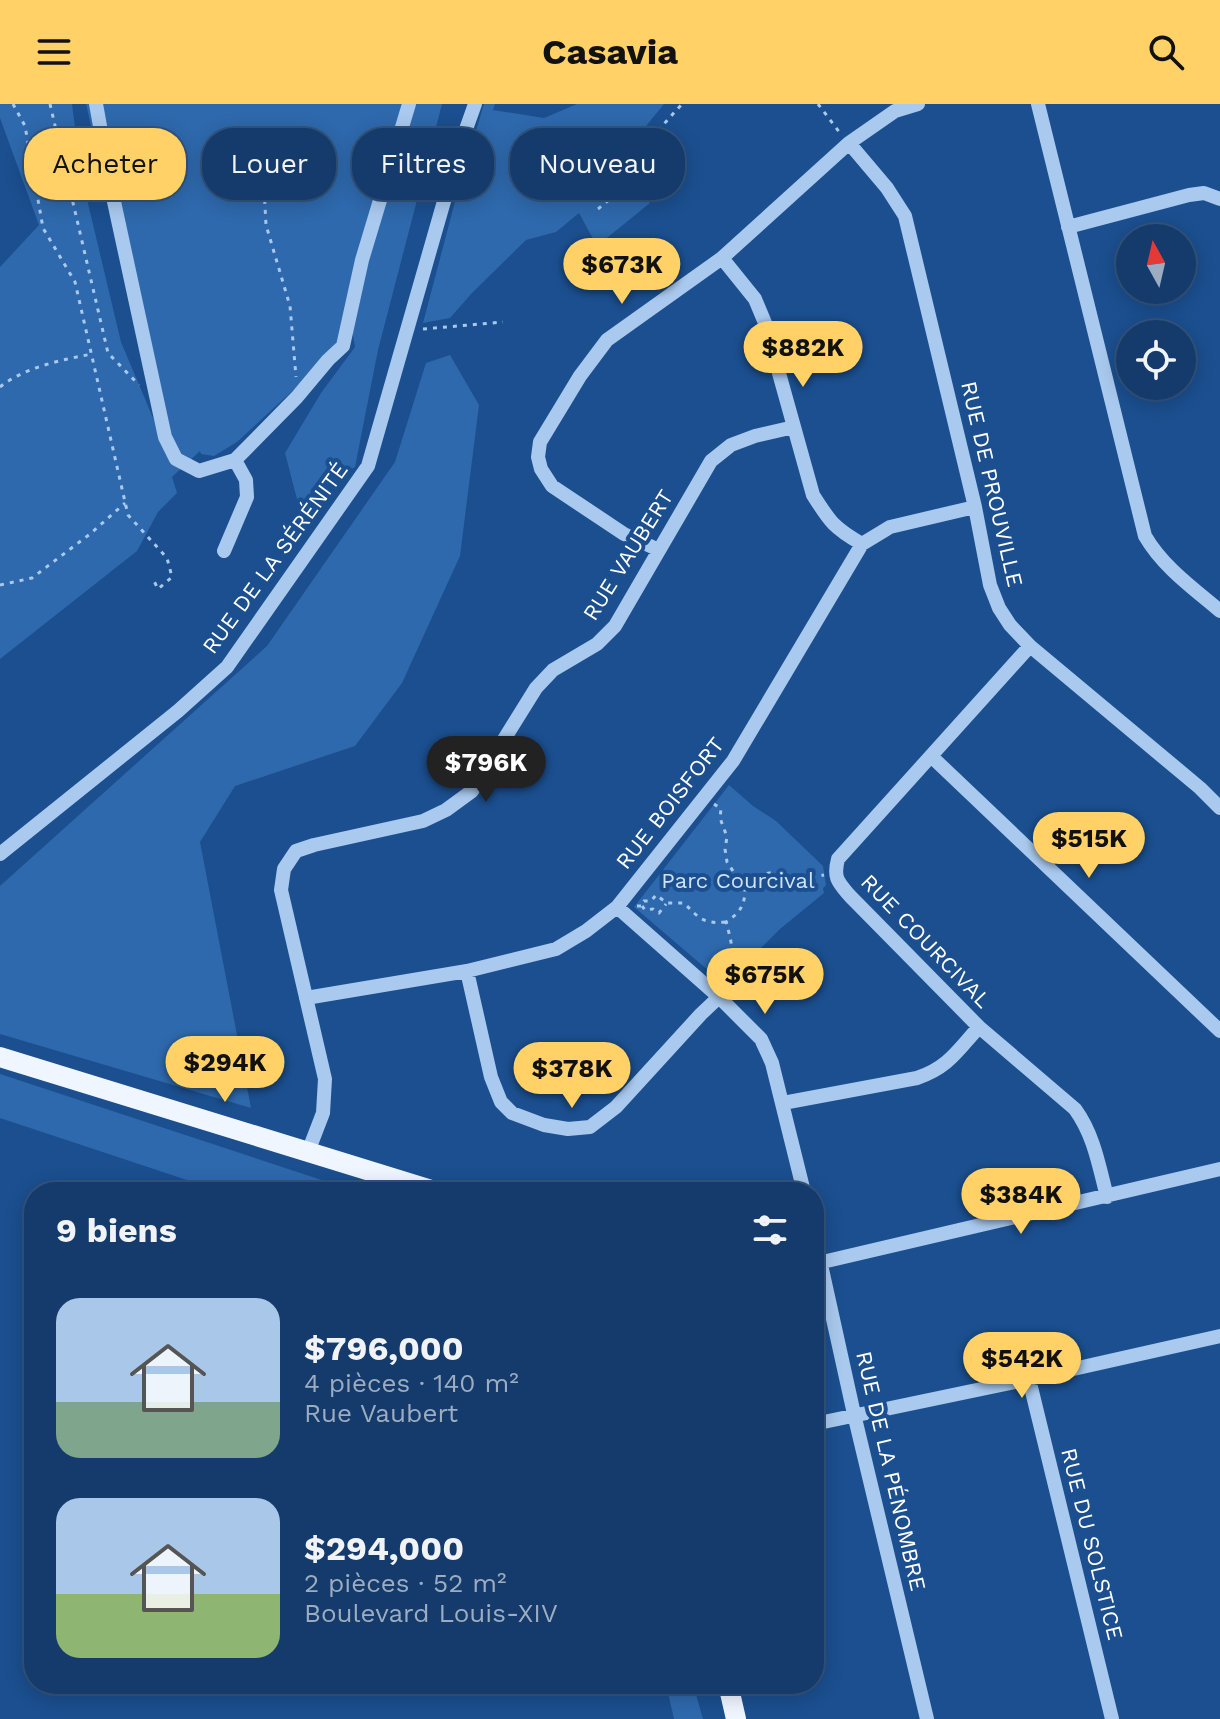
<!DOCTYPE html>
<html lang="fr">
<meta charset="utf-8">
<style>
:root{--surface:#143b6b;--page:#1d4271;--text:#f1f3f6;--muted:#9dadc1;--line:#33557e;--accent:#ffd166}
body{margin:0;font-family:"Work Sans",sans-serif;background:var(--page);color:var(--text);height:100vh;display:flex;flex-direction:column;font-size:30px;white-space:nowrap}
*{box-sizing:border-box;margin:0}
p{font-size:26px;color:var(--muted)}
.icon{flex:none;width:44px;height:44px;fill:none;stroke:currentColor;stroke-width:2;stroke-linecap:round;stroke-linejoin:round}
.map{position:relative;flex:1;overflow:hidden}
.details{position:absolute;left:24px;top:1078px;width:800px;height:512px;display:flex;flex-direction:column;background:var(--surface);border-radius:32px;box-shadow:0 4px 20px #0003,0 0 0 2px var(--line)}
.details>*{flex:none}
.guide{position:absolute;left:24px;top:24px;width:800px;height:72px;display:flex;gap:16px}
.needle{width:52px;rotate:352deg}
.fabs{position:absolute;left:1116px;top:120px;display:grid;gap:16px}
.fabs a{display:grid;place-items:center;width:80px;height:80px;border-radius:50%;background:var(--surface);box-shadow:0 4px 20px #0003,0 0 0 2px var(--line);font-size:40px}
.price{position:absolute;translate:-50% -68px;padding:0 18px;border-radius:28px;background:var(--accent);color:#111;font-size:26px;line-height:52px;filter:drop-shadow(0 2px 4px #0008)}
.price::after{content:'';position:absolute;left:50%;top:48px;width:24px;height:18px;margin-left:-12px;background:inherit;clip-path:polygon(0 0,100% 0,50% 100%)}
.price.selected{background:#222;color:#fff}
ul{padding:0;list-style:none}
li{display:flex;align-items:center;gap:24px;height:200px;padding:0 32px}
li span{display:grid;place-items:center;flex:none;width:224px;height:160px;border-radius:24px;color:#555}
li>.icon{margin-inline-start:auto}
span .icon{width:96px;height:96px;fill:#fffc;stroke-width:1}
li b{font-size:34px}
h2{display:flex;justify-content:space-between;align-items:center;height:96px;padding:0 32px;font-size:34px}
.tag{padding:0 28px;border-radius:32px;background:var(--surface);box-shadow:0 4px 20px #0003,0 0 0 2px var(--line);font-size:28px;line-height:72px}
.tag.selected{background:var(--accent);color:#111}
header{display:flex;justify-content:space-between;align-items:center;height:104px;padding:0 32px;background:var(--accent);color:#111;font-size:36px;font-weight:700}
.map>svg:first-child{display:block}
</style>
<header><svg class="icon" aria-label="menu" viewBox="0 0 24 24"><path d="M4 6h16M4 12h16M4 18h16"/></svg>Casavia<svg class="icon" aria-label="search" viewBox="0 0 24 24"><circle cx="10" cy="10" r="6"/><path d="M15 15l6 6"/></svg></header>
<div class="map">
<svg width="1220" height="1615" viewBox="0 0 1220 1615">
<rect width="100%" height="100%" fill="#1b4f8f"/>
<path fill="#2e69ad" d="M0 0H72L81 70 121 238 156 321 166 352 86 0H442L378 246 355 363 298 399 285 349 321 289 355 243 352 226 358 204 343 232 312 269 237 338 214 352 201 350 200 347 172 373 177 389 158 408 137 447 0 555V163L39 121 0 14Z
M484 0H495L493 6 544 14 577 0H664L611 65 650 99 597 142 579 109 556 128 526 136 472 189 450 214 423 219 457 90Z
M450 251 479 301 460 452 402 579 355 642 235 682 200 738 251 1004 0 930V782L267 542 395 358 426 259Z
M729 681 753 702 776 717 823 762 826 781 823 784 824 789 780 825 761 844 728 883 725 878 723 879 634 803Z
M0 970 355 1087V1088H228L217 1086 0 1014Z
M666 1580H693L703 1615H674Z"/>
<g fill="none" stroke-linecap="round" stroke-linejoin="round">
<path stroke="#a9c9ee" stroke-width="3" stroke-dasharray="4 6" stroke-linecap="butt" d="M13 0 25 22 43 124 75 178 128 411 167 454 172 473 158 485 154 477
M50 0 108 249 139 281
M818 0 840 29
M262 46 266 121 290 202 296 273
M598 105 615 91 623 71 654 31 682 0
M423 225 503 218
M0 283C25 263 61 256 92 250
M0 481 32 474 90 430 125 399
M714 700 721 705 720 714 727 733 725 745 727 758 745 785
M760 783 759 771 774 768 778 780
M637 802H642L644 797H651L656 791 667 799H684C700 815 703 820 726 818
M642 802 645 806 653 805 659 809 666 800
M717 875C737 856 733 843 726 818 740 809 745 801 745 785L795 777 824 771"/>
<path stroke="#a9c9ee" stroke-width="14" d="M96 0 113 93 165 333 176 355 199 367 235 356 297 293 328 256 343 242 362 156 409 0
M1038 0 1145 432C1163 463 1193 484 1220 507
M849 39 887 84 905 112 975 403 990 481 999 504 1010 521 1030 542 1200 684 1220 704
M1068 123 1189 91 1204 89 1220 95
M722 154 755 195 765 219 813 391C830 418 834 424 862 440
M659 446 624 430 552 382 541 365 538 353 540 338 580 272 607 236 722 154 849 39 895 7 918 0
M224 447 247 393 246 376 235 356
M1030 542 838 755C833 774 838 778 850 792L979 923 1075 1005C1094 1031 1099 1062 1107 1093
M931 652 1220 927
M0 750 178 607 227 563 368 362 459 45 475 0
M617 803 719 893 761 935 772 959 804 1088
M467 867 491 973 501 998 512 1009 544 1021 568 1025 590 1023 616 1003 701 910 719 893
M306 894 467 867 556 845 586 827 617 803 733 657 862 440 890 423 975 403
M783 999 917 974C948 964 958 946 979 923
M308 1048 323 1009 325 975 281 786 284 765 296 747 314 741 423 717 446 706 472 687 536 584 553 566 597 540 615 522 711 357 731 341 755 332 794 323
M814 1129 854 1310 927 1615
M814 1160 1220 1065
M1029 1275 1112 1615
M814 1320 1029 1275 1220 1232"/>
<path stroke="#f0f6ff" stroke-width="20" d="M0 953 438 1088
M728 1580 736 1615"/>
</g>
<g text-anchor="middle" dominant-baseline="central" stroke-width="8" stroke-linejoin="round" paint-order="stroke">
<g font-size="22" fill="#fff" stroke="#1b4f8f">
<text transform="translate(992 380) rotate(77)">RUE DE PROUVILLE</text>
<text transform="translate(628 451) rotate(-58)">RUE VAUBERT</text>
<text transform="translate(275 454) rotate(-54)">RUE DE LA SÉRÉNITÉ</text>
<text transform="translate(670 699) rotate(-52)">RUE BOISFORT</text>
<text transform="translate(926 837) rotate(46)">RUE COURCIVAL</text>
<text transform="translate(891 1367) rotate(77)">RUE DE LA PÉNOMBRE</text>
<text transform="translate(1092 1440) rotate(76)">RUE DU SOLSTICE</text>
</g>
<g font-size="22" fill="#cfe3fa" stroke="#1b4f8f">
<text x="738" y="776">Parc Courcival</text>
</g>
</g>
</svg>
<div class="fabs">
<a><svg class="needle" viewBox="-14 -14 28 28"><path d="M0-13l5 13h-10z" fill="#e53935"/><path d="M0 13l5-13h-10z" fill="#9dadc1"/></svg></a>
<a><svg class="icon" aria-label="locate" viewBox="0 0 24 24"><circle cx="12" cy="12" r="6"/><path d="M12 2v4M12 18v4M2 12h4M18 12h4"/></svg></a>
</div>
<b class="price" style="left:622px;top:202px">$673K</b>
<b class="price" style="left:803px;top:285px">$882K</b>
<b class="price selected" style="left:486px;top:700px">$796K</b>
<b class="price" style="left:1089px;top:776px">$515K</b>
<b class="price" style="left:765px;top:912px">$675K</b>
<b class="price" style="left:225px;top:1000px">$294K</b>
<b class="price" style="left:572px;top:1006px">$378K</b>
<b class="price" style="left:1021px;top:1132px">$384K</b>
<b class="price" style="left:1022px;top:1296px">$542K</b>
<div class="guide">
<a class="tag selected">Acheter</a>
<a class="tag">Louer</a>
<a class="tag">Filtres</a>
<a class="tag">Nouveau</a>
</div>
<section class="details">
<h2>9 biens<svg class="icon" aria-label="filters" viewBox="0 0 24 24"><path d="M4 7h16M4 17h16"/><circle cx="9" cy="7" r="2"/><circle cx="15" cy="17" r="2"/></svg></h2>
<ul>
<li><span style="background:linear-gradient(#a9c7e8 65%,#7fa58c 0)"><svg class="icon" aria-label="home" viewBox="0 0 24 24"><path d="M3 11l9-7 9 7M6 9v11h12V9"/></svg></span><div><b>$796,000</b><p>4 pièces · 140 m²</p><p>Rue Vaubert</p></div></li>
<li><span style="background:linear-gradient(#a9c7e8 60%,#8fb573 0)"><svg class="icon" aria-label="home" viewBox="0 0 24 24"><path d="M3 11l9-7 9 7M6 9v11h12V9"/></svg></span><div><b>$294,000</b><p>2 pièces · 52 m²</p><p>Boulevard Louis-XIV</p></div></li>
</ul>
</section>
</div>
